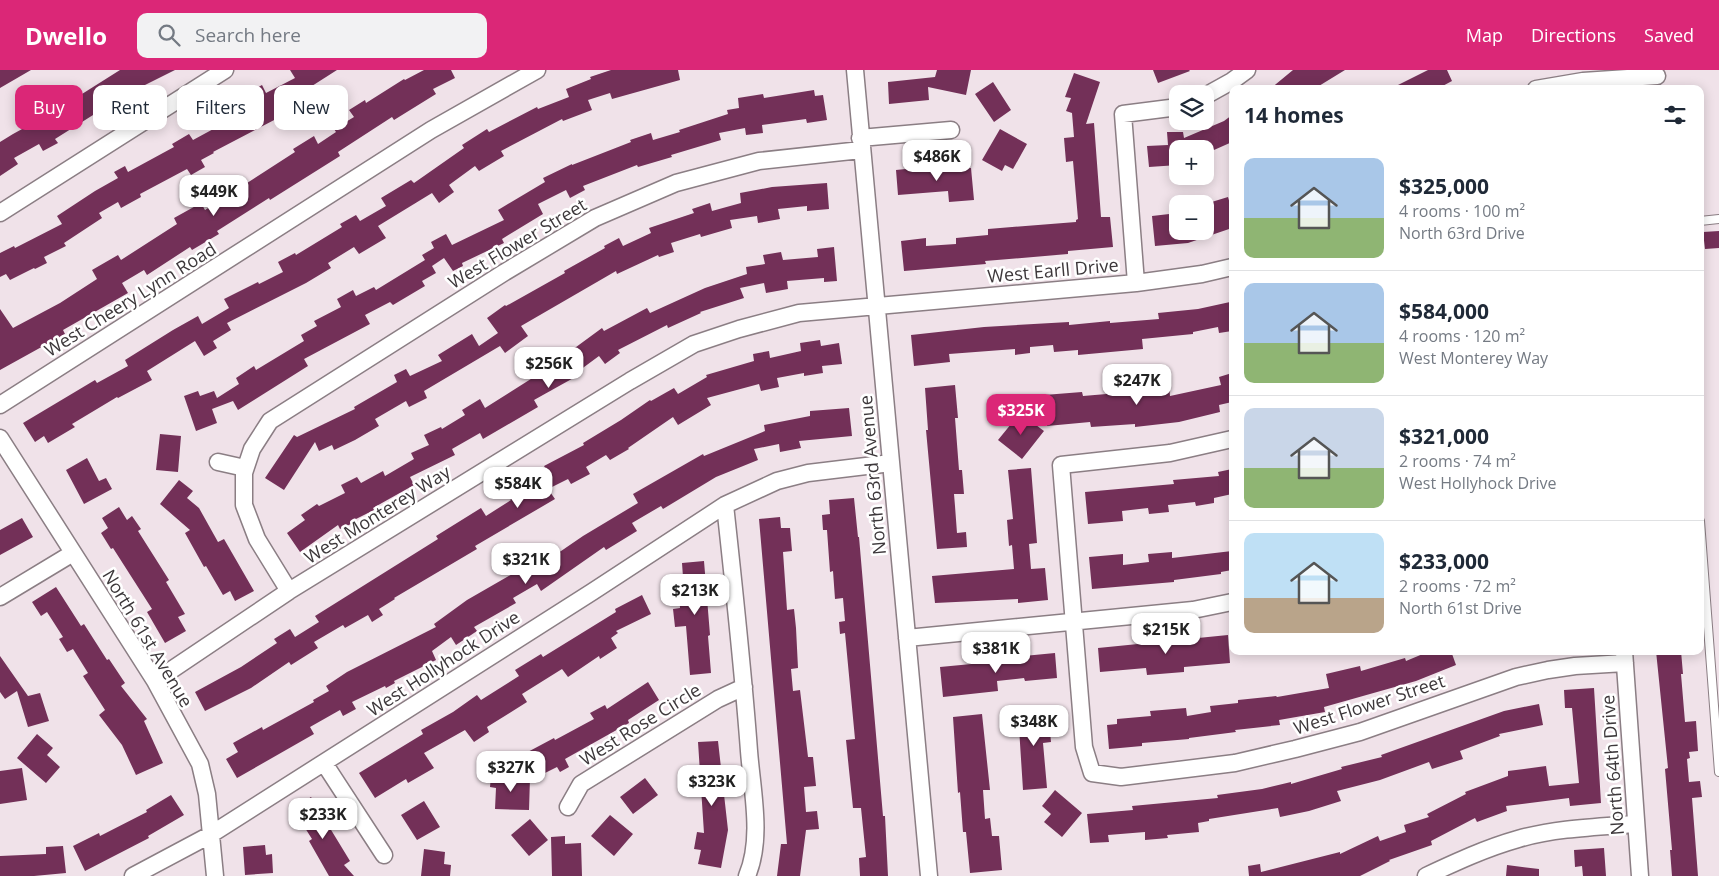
<!DOCTYPE html>
<meta charset="utf-8">
<style>
:root{--surface:#fff;--page:#f2f2f3;--text:#1f2937;--muted:#747a83;--line:#e0e1e3;--accent:#db2777}
body{margin:0;font-family:"Open Sans",sans-serif;background:var(--page);color:var(--text);height:100vh;display:flex;flex-direction:column;font-size:19px;white-space:nowrap}
*{box-sizing:border-box;margin:0}
p{font-size:16px;color:var(--muted)}
.icon{flex:none;width:28px;height:28px;fill:none;stroke:currentColor;stroke-width:2;stroke-linecap:round;stroke-linejoin:round}
.map{position:relative;flex:1;overflow:hidden}
.details{position:absolute;left:1229px;top:15px;width:475px;height:570px;display:flex;flex-direction:column;background:var(--surface);border-radius:10px;box-shadow:0 2px 12px #0003}
.details>*{flex:none}
.hud{position:absolute;left:15px;top:15px;width:475px;height:45px;display:flex;gap:10px}
.controls{position:absolute;left:1169px;top:15px;display:grid;gap:10px}
.controls a{display:grid;place-items:center;width:45px;height:45px;border-radius:10px;background:var(--surface);box-shadow:0 2px 12px #0003;font-size:25px}
.price{position:absolute;translate:-50% -42px;padding:0 11px;border-radius:10px;background:#fff;color:#222;font-size:16px;line-height:32px;filter:drop-shadow(0 1px 2px #0008)}
.price::after{content:'';position:absolute;left:50%;top:30px;width:15px;height:11px;margin-left:-8px;background:inherit;clip-path:polygon(0 0,100% 0,50% 100%)}
.price.on{background:var(--accent);color:#fff}
ul{padding:0;list-style:none}
li{display:flex;align-items:center;gap:15px;height:125px;padding:0 15px}
li+li{border-top:1px solid var(--line)}
li span{display:grid;place-items:center;flex:none;width:140px;height:100px;border-radius:10px;color:#555}
li>.icon{margin-inline-start:auto}
span .icon{width:60px;height:60px;fill:#fffc;stroke-width:1}
li b{font-size:21px}
h2{display:flex;justify-content:space-between;align-items:center;height:60px;padding:0 15px;font-size:21px}
.tag{padding:0 18px;border-radius:10px;background:var(--surface);box-shadow:0 2px 12px #0003;font-size:18px;line-height:45px}
.tag.on{background:var(--accent);color:#fff}
header{display:flex;align-items:center;gap:30px;box-sizing:border-box;height:70px;padding:0 25px;background:var(--accent);color:#fff}
header strong{font-size:24px}
nav{display:flex;gap:28px;margin-inline-start:auto;font-size:18px}
.search{width:350px;height:45px;background:var(--page);display:flex;align-items:center;gap:12px;box-sizing:border-box;padding:0 18px;border-radius:10px;color:var(--muted);font-size:19px}
.map>svg:first-child{display:block}
</style>
<header>
<strong>Dwello</strong>
<div class="search"><svg class="icon" aria-label="search" viewBox="0 0 24 24"><circle cx="10" cy="10" r="6"/><path d="M15 15l6 6"/></svg>Search here</div>
<nav><a>Map</a><a>Directions</a><a>Saved</a></nav>
</header>
<div class="map">
<svg width="1719" height="806" viewBox="0 0 1719 806">
<rect width="100%" height="100%" fill="#f0e2e9"/>
<path fill="#733058" d="M0 0H31L0 18Z
M120 0H175L133 21 135 25 104 44 101 40 55 69 58 73 43 81 39 74 14 88 18 94 0 106V72L13 64 44 47V48Z
M290 0H337L290 30 292 34 275 42 278 48 213 82 214 83 201 90 205 97 191 105 187 99 140 124 141 127 121 138 118 132 99 143 102 148 64 173 66 176 44 187 47 193 35 199 34 198 10 210 6 204 0 207V183L14 176 15 178 62 154 57 146 95 121 118 108 114 102 125 96 128 102 174 77 172 74 189 64 193 70 217 57 213 49 252 30 248 23 262 15 266 23 295 8Z
M424 0H451L455 8 433 19 436 24 394 50 392 47 338 82 340 86 270 130 269 128 217 161 219 164 192 180 190 177 147 205 144 200 122 213 128 223 63 260 65 264 0 300V239L13 258 60 233 97 209 92 200 118 185 121 190 177 154 174 148 201 133 205 140 295 82 293 79 314 66 318 74 336 62 334 59 354 47 349 40 365 30 366 33 404 9 405 10Z
M611 0H678L680 10 612 29 610 23 588 30 592 40 563 51 562 49 501 81 504 86 479 101 475 96 449 115 454 122 439 133 432 123 378 156 386 168 359 184 354 177 328 193 331 198 306 213 227 253 231 260 213 271 217 278 204 286 195 271 147 301 152 310 118 328 117 327 72 354 75 357 48 373 44 366 35 372 23 353 95 310 97 313 128 296 125 290 173 260 198 246 202 254 229 238 224 229 258 212 259 214 283 202 278 192 295 183 296 185 342 157 340 154 356 145 360 151 386 136 381 128 411 110 414 113 464 78 462 75 487 59 489 62 537 37 538 39 569 27 566 19 591 9 590 7Z
M937 0H971L966 25 928 17 929 30 889 34 888 12 935 7Z
M1153 0H1189L1190 1 1158 13Z
M1293 0H1345L1314 19H1270Z
M1428 0H1447L1452 11 1437 19H1390Z
M1074 3 1100 12 1086 54 1094 53 1101 147H1110L1113 177 1068 181V184L985 191 986 194 904 201 901 171 926 168V176L956 174V168L988 165V159L1076 152V150L1078 149 1073 91 1066 92 1064 68 1074 67 1072 43 1066 41 1071 28 1065 27Z
M993 12 1011 40 994 52 975 24Z
M814 20 815 26 823 25 827 50 807 53 806 49 762 55 763 63 746 65 745 58 719 63 721 70 671 85 672 87 638 97 637 95 583 116 585 120 570 128 566 120 538 134 543 144 502 169 504 173 462 193 463 196 453 201 444 188 432 196 436 203 422 211 425 216 393 235 390 232 365 245 370 254 304 289 308 296 238 340 233 331 212 339 217 353 196 361 184 326 198 321 200 326 214 321 217 328 239 314 236 308 254 296 256 300 304 271 301 265 317 256 314 251 341 237 337 229 353 220 356 226 374 217 376 220 425 190 422 185 434 178 431 172 446 164 452 175 504 150 498 140 545 112 543 108 572 94V95L631 72 630 70 651 63 653 70 680 62 679 60 728 44 727 40 739 38 738 28 763 24 764 28Z
M1232 45V72L1205 84V79H1178V95L1149 97 1147 76 1168 75 1167 62H1183L1184 68 1224 51Z
M1000 59 1027 74 1013 99 1005 95 1002 101 982 90Z
M934 96 935 101 971 98 974 130 949 132 948 121 898 125 896 100Z
M827 113 829 139 807 141V136L778 139 780 149 758 153 757 146 730 150 732 158 701 167 700 164 671 173 674 182 659 187 658 185 617 204 616 201 521 256 528 266 505 283 500 276 424 321 427 328 409 337 406 331 375 349 379 356 355 370 334 380 332 375 319 381 315 372 284 420 265 408 294 365 297 367 355 339 354 337 397 312 394 305 406 299 410 306 442 291 438 285 472 264 479 276 498 263 487 248 505 235 506 236 565 203 564 201 605 178 604 176 619 168 623 176 651 163 649 158 694 143 692 139 710 133 712 141 741 133 740 123 772 117Z
M1228 127 1232 141V158L1188 173 1155 176 1152 146 1178 143V161H1205V134Z
M1719 161V178L1705 179 1703 162Z
M834 177 837 211 824 212V208L787 211 788 219 766 223 764 213 740 218 744 228 700 242 701 243 668 258 667 255 618 280 620 283 605 294 599 286 576 303 577 306 534 330 538 337 483 369 480 363 452 379 455 385 410 407 414 415 373 438 374 440 350 452 351 454 340 459 338 455 300 482 287 463 305 450 301 445 317 434 319 436 345 423 341 415 357 407 361 413 383 401 385 406 414 389 411 383 429 375 424 365 441 357 442 359 465 345 462 340 480 329 485 338 534 307 532 302 572 280 602 258 604 261 647 238 650 243 705 218 747 204 746 197 765 194 763 185 781 182 783 190 818 187 817 179Z
M1230 232 1232 243V261L1219 263 1218 257 1193 262V264L1142 269 1143 279 1078 285V280L1054 282 1053 275 1030 277V283L1015 285V279L949 284 950 292 914 296 911 265 984 257 1069 252V255L1110 251V253L1159 249 1158 243 1198 239Z
M820 270 821 276 839 273 842 294 822 296 823 303 804 306V303L777 308 779 317 761 321 759 314 707 328 711 335 678 355 673 347 628 378 629 379 610 390 606 385 586 397 590 404 571 414 568 409 548 419 555 429 475 476 477 479 394 528 395 529 379 539 383 545 372 552 368 545 345 558 343 555 314 572 318 578 291 595 289 592 251 618 205 641 195 622 241 597 277 573 274 569 290 559 295 567 319 552 315 546 438 469 436 466 481 438 486 446 511 430 508 425 547 401 544 396 584 375 583 373 621 350 650 330 651 331 674 318 678 324 707 307 706 305 754 291 753 284 769 281 770 288 801 281 800 273Z
M1232 303V332L1219 335 1220 342 1179 352 1135 357V354L1091 357 1090 352 1047 356 1044 325 1082 322 1083 326 1142 321V318L1169 315 1170 326 1221 315 1219 307Z
M955 315 958 348H955L959 400H962L964 424H954L955 436 957 463 966 462 967 477 937 479 926 360H928L925 318Z
M849 338 852 366 799 371 801 378 780 382 779 374 754 379 758 390 716 407 663 439 661 436 632 453 637 461 606 480 604 477 541 521 537 514 513 528 516 533 474 557 477 561 456 575 451 567 432 581 436 590 394 611 395 613 386 618 385 616 352 632 356 639 343 646 340 640 310 657 314 664 237 708 226 689 238 682 233 673 262 657 263 660 314 632 313 630 329 621 326 616 347 602 436 557 434 554 467 530 542 487 545 492 583 466 638 433 633 424 703 384 704 386 765 361 764 355 810 346V341Z
M1020 343 1044 361 1022 389 998 370Z
M160 364 181 366 178 402 156 400Z
M87 388 99 411 106 408 112 419 84 434 66 400Z
M1031 398 1037 473 1029 474 1031 499 1045 498 1048 530 1018 533V529L935 533 932 506 1014 499 1012 475 1009 476 1007 450 1013 449 1008 400Z
M1232 399V424L1214 428V433L1196 436 1195 432 1168 435 1169 442 1149 444 1148 438 1122 441 1123 451 1088 454 1085 422 1174 414 1173 410 1219 406 1218 402Z
M179 410 193 421 187 428 199 438 218 472 224 469 254 521 235 531 230 521 223 525 206 496 204 497 185 463 190 460 160 434Z
M854 428 858 467H859L883 746H885L888 806H860L859 788 866 787 861 738H853L849 700 846 670 855 669 845 563 840 564 839 552 845 551 843 528 835 529 833 501 830 502 827 460H823L822 445 830 444 829 430Z
M119 437 127 450 132 446 141 459 138 461 169 510 166 512 185 544 178 547 186 561 165 573 147 542 152 539 113 478 111 479 101 463 108 458 102 448Z
M780 447 781 458H790L792 481 783 482 787 540 794 539 796 558 798 598 791 599 793 621 800 620 808 687H813L816 716 804 717 806 742 817 741 819 759 806 760 800 806H777L781 774H787L759 449Z
M22 448 33 467 0 485V460Z
M1232 481V500L1221 502V504L1174 510V512L1092 519 1089 487 1123 484V495L1149 492 1148 484 1172 482V488Z
M704 491 710 565 708 566 711 603 690 605 686 556 675 557 673 539 680 538 678 508 683 507 682 493Z
M56 517 81 556 84 554 107 590 109 589 125 613 121 616 147 649 144 651 163 693 136 705 122 675 99 645 105 640 83 606 88 603 73 579 67 582 59 569 63 567 47 542 41 546 32 532Z
M642 525 651 544 616 561 618 563 611 568 617 578 600 589 599 586 568 607 562 599 522 624 527 632 487 657 489 662 474 672 465 660 424 683 434 698 408 713 406 709 375 728 359 703 423 664 421 660 453 642 477 625 481 630 519 606 515 600 541 584 543 587 616 542 615 539Z
M1228 565 1230 593 1184 597V602L1147 605 1146 598 1100 602 1098 578Z
M1430 581H1451L1456 595 1416 611 1324 637 1325 642 1279 650 1280 655 1235 660 1236 662 1189 668V669L1142 673V676L1109 679 1107 655 1117 654V649L1151 646 1150 641 1186 638 1187 646 1211 642 1210 636 1238 633V630L1276 626 1277 627 1329 618 1326 604 1360 596 1361 601 1405 588 1406 591Z
M1656 581H1681L1683 604H1681L1685 652 1696 651 1698 681 1689 682 1690 688 1687 689 1689 712 1700 711 1702 727 1692 728 1698 806H1672L1670 780H1672L1665 699 1668 698Z
M1055 583 1057 608 1025 611 1024 608 997 611 998 621 943 627 940 597 982 593V590Z
M0 586 28 626 40 623 49 651 28 657 17 621 5 629 0 622Z
M648 612 659 630 628 650 629 653 565 689 569 697 560 702 557 697 537 707 524 684 554 668 555 670 594 649 590 643 605 635 607 639Z
M1594 618 1601 733 1570 736 1569 728 1506 736 1507 741 1477 752 1475 748 1431 771 1432 775 1389 790 1390 791 1360 806H1249L1248 796 1260 794 1261 802 1340 782V784L1378 766 1380 771 1406 762 1404 755 1429 747 1427 744 1466 724 1465 722 1508 706V701L1546 696 1549 716 1579 713 1572 638H1565L1564 620Z
M1539 634 1543 655 1499 664 1500 666 1460 681 1463 689 1432 699 1429 692 1380 710 1337 721 1341 731 1309 741 1280 747 1278 738 1209 749V751L1198 753 1199 762 1167 765 1168 768 1145 770V762L1108 765 1109 772 1090 773 1087 744 1133 740 1132 736 1218 728 1217 725 1262 719 1291 712V714L1342 699 1341 697 1382 687 1381 685 1504 641Z
M1048 639 1051 672 1043 673 1047 718 1023 720 1018 642Z
M982 644 990 720H983L985 749 990 748 992 766H999L1002 800 970 803 966 762H963L960 722 958 723 953 647Z
M37 664 53 678 47 685 60 697 46 713 17 688Z
M718 671 728 760 721 798 698 794 701 780 694 779 697 762 704 763 698 672Z
M22 698 27 730 0 734V701Z
M491 706 530 708 529 740 495 739 496 718 490 717Z
M645 708 658 725 633 744 620 727Z
M1055 720 1082 743 1062 767 1044 752 1051 744 1042 736Z
M171 725 184 745 148 766 149 768 85 801 73 776 99 763 100 766 147 742 146 740Z
M311 727 350 791 344 795 354 806H329L309 771 312 769 293 739Z
M424 731 440 757 417 770 401 745Z
M610 745 633 764 614 786 591 766Z
M530 749 548 770 529 786 511 765Z
M565 766V774L581 773 582 806H552L551 767Z
M265 775 266 785 272 784 273 803 245 805 243 777Z
M63 776 66 803 34 806H0V786L46 784V777Z
M1604 778 1606 806H1583L1582 796 1575 797 1574 780Z
M424 779 445 782 444 794 451 795 450 806H421Z
M1507 795 1539 799V806H1506Z"/>
<g fill="none" stroke-linecap="round" stroke-linejoin="round">
<g stroke="#8b7e84" stroke-width="10">
<path id="service" d="M1700 151 1719 149
M1700 451 1719 702"/>
</g>
<g stroke="#8b7e84" stroke-width="19">
<path id="minor" d="M855 0 929 806
M1536 19 1583 11 1657 6
M1205 26 1232 11 1247 0
M860 68 951 60
M0 143 225 0
M1136 213 1123 44 1178 37
M0 335 431 60 537 0
M0 368 155 611 200 694 207 724 215 806
M1232 369 1170 383 1061 395 1084 677 1092 703 1121 707 1235 693 1295 679 1360 662 1516 607 1548 600 1575 596 1625 593
M218 392 245 398
M725 435C734 517 743 599 749 681 752 721 763 768 747 806
M289 521 257 469 244 435V403L252 379 270 351 505 202 595 148 676 113 759 91 861 80
M0 527 73 483
M907 568 1193 540 1232 532
M1624 581 1640 806
M155 611 289 521 630 311 694 274 739 259 799 243 1136 213 1202 204 1232 197
M324 693 384 785
M568 737 581 714 718 629 744 617
M133 806 210 765 592 522 725 435 777 411 808 403 891 393
M1426 806C1456 792 1486 778 1518 769 1556 758 1597 757 1636 754"/>
</g>
<use href="#service" stroke="#fff" stroke-width="8"/>
<use href="#minor" stroke="#fff" stroke-width="16"/>
</g>
<g text-anchor="middle" dominant-baseline="central" stroke-width="5" stroke-linejoin="round" paint-order="stroke">
<g font-size="18" fill="#3d383b" stroke="#fff">
<text transform="translate(517 173) rotate(-31)">West Flower Street</text>
<text transform="translate(1053 200) rotate(-5)">West Earll Drive</text>
<text transform="translate(130 229) rotate(-32)">West Cheery Lynn Road</text>
<text transform="translate(872 405) rotate(-95)">North 63rd Avenue</text>
<text transform="translate(377 444) rotate(-32)">West Monterey Way</text>
<text transform="translate(148 568) rotate(59)">North 61st Avenue</text>
<text transform="translate(443 593) rotate(-33)">West Hollyhock Drive</text>
<text transform="translate(1369 634) rotate(-18)">West Flower Street</text>
<text transform="translate(640 654) rotate(-32)">West Rose Circle</text>
<text transform="translate(1612 695) rotate(-94)">North 64th Drive</text>
</g>
</g>
</svg>
<div class="controls">
<a><svg class="icon" aria-label="layers" viewBox="0 0 24 24"><path d="M12 4l9 5-9 5-9-5zM3 14l9 5 9-5"/></svg></a>
<a>+</a>
<a>−</a>
</div>
<b class="price" style="left:937px;top:112px">$486K</b>
<b class="price" style="left:214px;top:147px">$449K</b>
<b class="price" style="left:549px;top:319px">$256K</b>
<b class="price" style="left:1137px;top:336px">$247K</b>
<b class="price on" style="left:1021px;top:366px">$325K</b>
<b class="price" style="left:518px;top:439px">$584K</b>
<b class="price" style="left:526px;top:515px">$321K</b>
<b class="price" style="left:695px;top:546px">$213K</b>
<b class="price" style="left:1166px;top:585px">$215K</b>
<b class="price" style="left:996px;top:604px">$381K</b>
<b class="price" style="left:1034px;top:677px">$348K</b>
<b class="price" style="left:511px;top:723px">$327K</b>
<b class="price" style="left:712px;top:737px">$323K</b>
<b class="price" style="left:323px;top:770px">$233K</b>
<div class="hud">
<a class="tag on">Buy</a>
<a class="tag">Rent</a>
<a class="tag">Filters</a>
<a class="tag">New</a>
</div>
<section class="details">
<h2>14 homes<svg class="icon" aria-label="filters" viewBox="0 0 24 24"><path d="M4 7h16M4 17h16"/><circle cx="9" cy="7" r="2"/><circle cx="15" cy="17" r="2"/></svg></h2>
<ul>
<li><span style="background:linear-gradient(#a9c7e8 60%,#8fb573 0)"><svg class="icon" aria-label="home" viewBox="0 0 24 24"><path d="M3 11l9-7 9 7M6 9v11h12V9"/></svg></span><div><b>$325,000</b><p>4 rooms · 100 m²</p><p>North 63rd Drive</p></div></li>
<li><span style="background:linear-gradient(#a9c7e8 60%,#8fb573 0)"><svg class="icon" aria-label="home" viewBox="0 0 24 24"><path d="M3 11l9-7 9 7M6 9v11h12V9"/></svg></span><div><b>$584,000</b><p>4 rooms · 120 m²</p><p>West Monterey Way</p></div></li>
<li><span style="background:linear-gradient(#c9d6e8 60%,#8fb573 0)"><svg class="icon" aria-label="home" viewBox="0 0 24 24"><path d="M3 11l9-7 9 7M6 9v11h12V9"/></svg></span><div><b>$321,000</b><p>2 rooms · 74 m²</p><p>West Hollyhock Drive</p></div></li>
<li><span style="background:linear-gradient(#bfe0f5 65%,#b9a48a 0)"><svg class="icon" aria-label="home" viewBox="0 0 24 24"><path d="M3 11l9-7 9 7M6 9v11h12V9"/></svg></span><div><b>$233,000</b><p>2 rooms · 72 m²</p><p>North 61st Drive</p></div></li>
</ul>
</section>
</div>
